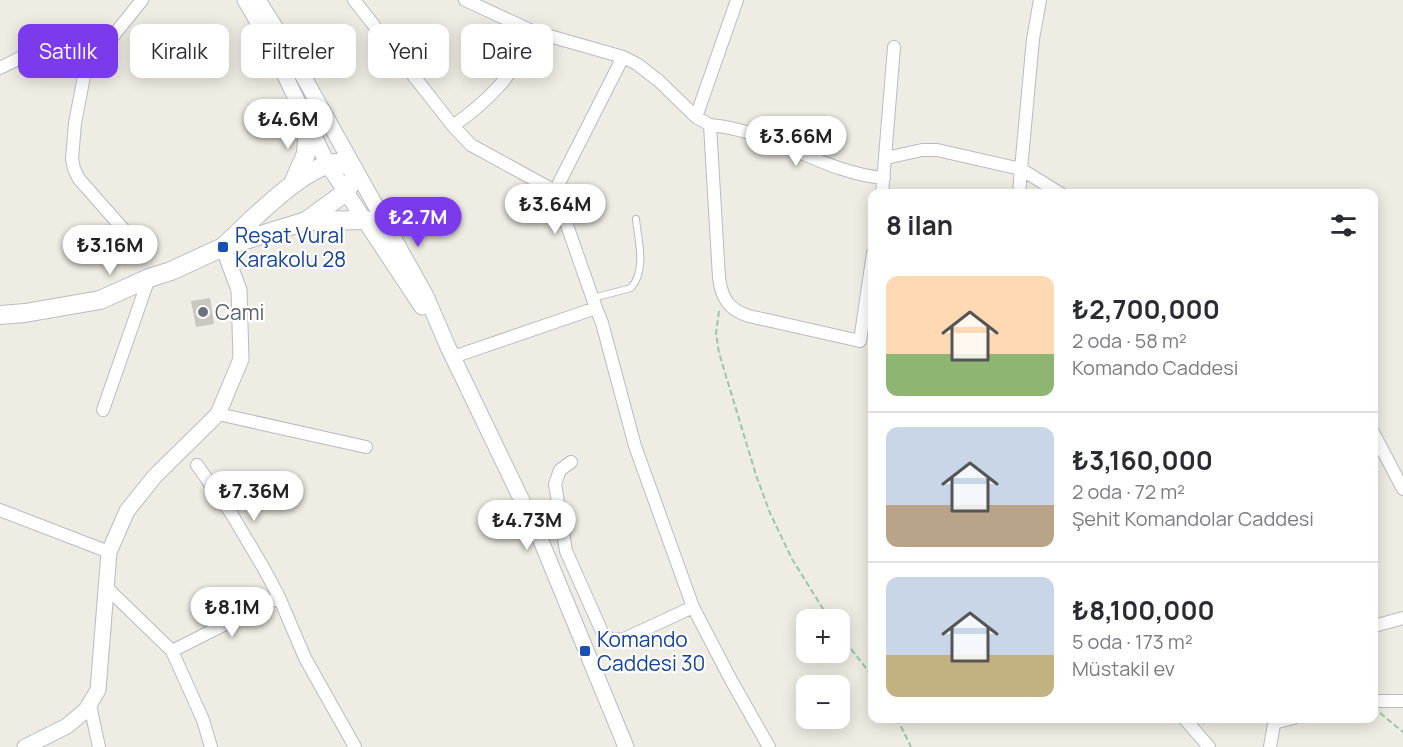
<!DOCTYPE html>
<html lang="tr">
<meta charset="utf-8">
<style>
:root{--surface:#fff;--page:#f7f7f7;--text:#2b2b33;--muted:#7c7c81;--line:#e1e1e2;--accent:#7c3aed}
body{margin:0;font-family:Manrope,sans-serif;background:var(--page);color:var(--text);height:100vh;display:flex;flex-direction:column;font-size:22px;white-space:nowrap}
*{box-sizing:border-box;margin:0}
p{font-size:20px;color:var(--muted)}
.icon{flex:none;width:33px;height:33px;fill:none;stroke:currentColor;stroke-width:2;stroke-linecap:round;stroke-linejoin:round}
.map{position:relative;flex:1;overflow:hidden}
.panel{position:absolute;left:868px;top:189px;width:510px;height:534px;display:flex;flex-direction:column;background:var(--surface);border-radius:12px;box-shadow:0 3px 15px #0003}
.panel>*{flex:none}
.guide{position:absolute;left:18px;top:24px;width:570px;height:54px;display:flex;gap:12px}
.fabs{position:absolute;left:796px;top:609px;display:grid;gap:12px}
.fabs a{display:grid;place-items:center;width:54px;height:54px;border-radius:12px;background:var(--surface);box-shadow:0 3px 15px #0003;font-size:30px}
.price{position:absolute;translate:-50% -51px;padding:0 14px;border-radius:21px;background:#fff;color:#222;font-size:20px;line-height:39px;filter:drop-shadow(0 2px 3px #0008)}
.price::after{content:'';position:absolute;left:50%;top:36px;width:18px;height:14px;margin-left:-9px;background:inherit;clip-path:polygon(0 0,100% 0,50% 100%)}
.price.on{background:var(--accent);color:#fff}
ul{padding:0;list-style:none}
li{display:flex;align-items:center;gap:18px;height:150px;padding:0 18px}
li+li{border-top:2px solid var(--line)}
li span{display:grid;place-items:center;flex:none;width:168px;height:120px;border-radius:12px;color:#555}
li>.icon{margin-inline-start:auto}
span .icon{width:72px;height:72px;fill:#fffc;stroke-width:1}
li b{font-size:26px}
h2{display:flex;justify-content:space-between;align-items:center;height:72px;padding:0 18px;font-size:26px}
.pill{padding:0 21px;border-radius:12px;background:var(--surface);box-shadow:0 3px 15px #0003;font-size:21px;line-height:54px}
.pill.on{background:var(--accent);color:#fff}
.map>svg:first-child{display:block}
</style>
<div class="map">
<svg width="1403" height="747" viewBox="0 0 1403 747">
<rect width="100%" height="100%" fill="#efece3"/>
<path fill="#cac6c0" d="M210 298 214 324 196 327 191 301Z"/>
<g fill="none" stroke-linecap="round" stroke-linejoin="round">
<g stroke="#b8bbc0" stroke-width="8">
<path id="service" d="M593 298 631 288C647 269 638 241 636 219"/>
</g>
<g stroke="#b8bbc0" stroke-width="14">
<path id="minor" d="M354 0 453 126 471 145 555 191
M465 0 532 31 623 57 637 64 659 81 696 117 737 0
M0 68 72 32 105 44
M696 117 710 125 719 278C722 299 729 310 749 316L860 341 873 253
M710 125C772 130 823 173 884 178
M453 126C488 101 518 72 532 31
M886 158 922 150H937L1021 169 1033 39 1040 0
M882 194 894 47
M1019 194 1021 169 1061 194
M132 239 79 179 74 169 72 159 75 123 85 71 142 0
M453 357 596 308 555 191 623 57
M103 410 149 278
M218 414 366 447
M1374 434 1403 489
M571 462 560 470 555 484 566 551 603 634 612 640 624 639 693 607 635 446 602 323 596 308
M197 465 231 513 263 567 279 597 305 658 355 747
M0 510 109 552
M107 588 172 651 203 720 211 747
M693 607 731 680 769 747
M1374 626 1403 618
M172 651 279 597
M1374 701H1403
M90 705 99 747
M1184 718 1209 747
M1274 723 1293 718
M1270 747 1275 718"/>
</g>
<g stroke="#b8bbc0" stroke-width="17">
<path id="tertiary" d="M245 0 266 36 328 165 422 307
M258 0 283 40 426 296 448 347 539 536 626 747
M25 747 67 726 86 710 98 690 109 552 127 511 155 476 218 414 241 359 239 290 223 247"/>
</g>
<g stroke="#b8bcc2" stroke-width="20">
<path id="secondary" d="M293 183 306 154 308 123
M306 221 366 220
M0 315 25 313 100 300 149 278 171 271 223 247 306 221 346 192 354 177 353 168C347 165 342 163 335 163 302 167 248 224 223 247"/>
</g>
<path stroke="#95caa6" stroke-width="2" stroke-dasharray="6 3" stroke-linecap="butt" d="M719 311 716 333 719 353 756 475 770 513 792 559 830 620
M840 635 873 677
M1380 713 1403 732
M897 718 911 747"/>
<use href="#service" stroke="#fff" stroke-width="6"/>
<use href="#minor" stroke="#fff" stroke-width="12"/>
<use href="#tertiary" stroke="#fff" stroke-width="15"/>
<use href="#secondary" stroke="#fff" stroke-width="18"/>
</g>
<g fill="#1a4fb4" stroke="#fff" stroke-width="2">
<rect x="217" y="241" width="12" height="12" rx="3"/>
<rect x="579" y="645" width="12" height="12" rx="3"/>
</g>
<circle fill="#6b7280" stroke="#fff" stroke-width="2" cx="203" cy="312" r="6"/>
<g text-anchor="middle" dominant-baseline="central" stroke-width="4.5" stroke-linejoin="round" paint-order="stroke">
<g font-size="21" fill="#164399" stroke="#fff" text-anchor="start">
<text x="235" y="235">Reşat Vural<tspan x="235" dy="24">Karakolu 28</tspan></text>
<text x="597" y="639">Komando<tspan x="597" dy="24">Caddesi 30</tspan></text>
</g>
<g font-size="21" fill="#5b616d" stroke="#fff" text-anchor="start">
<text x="215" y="312">Cami</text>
</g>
</g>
</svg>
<div class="fabs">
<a>+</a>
<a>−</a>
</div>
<b class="price" style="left:288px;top:150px">₺4.6M</b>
<b class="price" style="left:796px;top:167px">₺3.66M</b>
<b class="price" style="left:555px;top:235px">₺3.64M</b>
<b class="price on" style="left:418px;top:248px">₺2.7M</b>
<b class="price" style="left:110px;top:276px">₺3.16M</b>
<b class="price" style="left:254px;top:522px">₺7.36M</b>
<b class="price" style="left:527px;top:551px">₺4.73M</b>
<b class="price" style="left:232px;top:638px">₺8.1M</b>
<div class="guide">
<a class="pill on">Satılık</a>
<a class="pill">Kiralık</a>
<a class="pill">Filtreler</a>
<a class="pill">Yeni</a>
<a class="pill">Daire</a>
</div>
<section class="panel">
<h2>8 ilan<svg class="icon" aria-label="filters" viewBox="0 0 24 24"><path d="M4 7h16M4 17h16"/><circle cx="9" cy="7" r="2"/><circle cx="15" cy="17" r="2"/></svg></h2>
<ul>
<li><span style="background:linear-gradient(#ffd9b3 65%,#8fb573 0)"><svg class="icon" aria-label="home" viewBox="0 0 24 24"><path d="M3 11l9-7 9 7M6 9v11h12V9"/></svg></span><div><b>₺2,700,000</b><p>2 oda · 58 m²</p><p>Komando Caddesi</p></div></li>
<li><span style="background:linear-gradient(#c9d6e8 65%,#b9a48a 0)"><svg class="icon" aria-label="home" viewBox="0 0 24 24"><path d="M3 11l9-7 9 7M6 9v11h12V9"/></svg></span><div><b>₺3,160,000</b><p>2 oda · 72 m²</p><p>Şehit Komandolar Caddesi</p></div></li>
<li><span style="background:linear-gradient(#c9d6e8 65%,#c2b280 0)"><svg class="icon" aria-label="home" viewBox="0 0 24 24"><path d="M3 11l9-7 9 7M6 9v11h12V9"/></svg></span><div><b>₺8,100,000</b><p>5 oda · 173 m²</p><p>Müstakil ev</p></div></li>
</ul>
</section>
</div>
